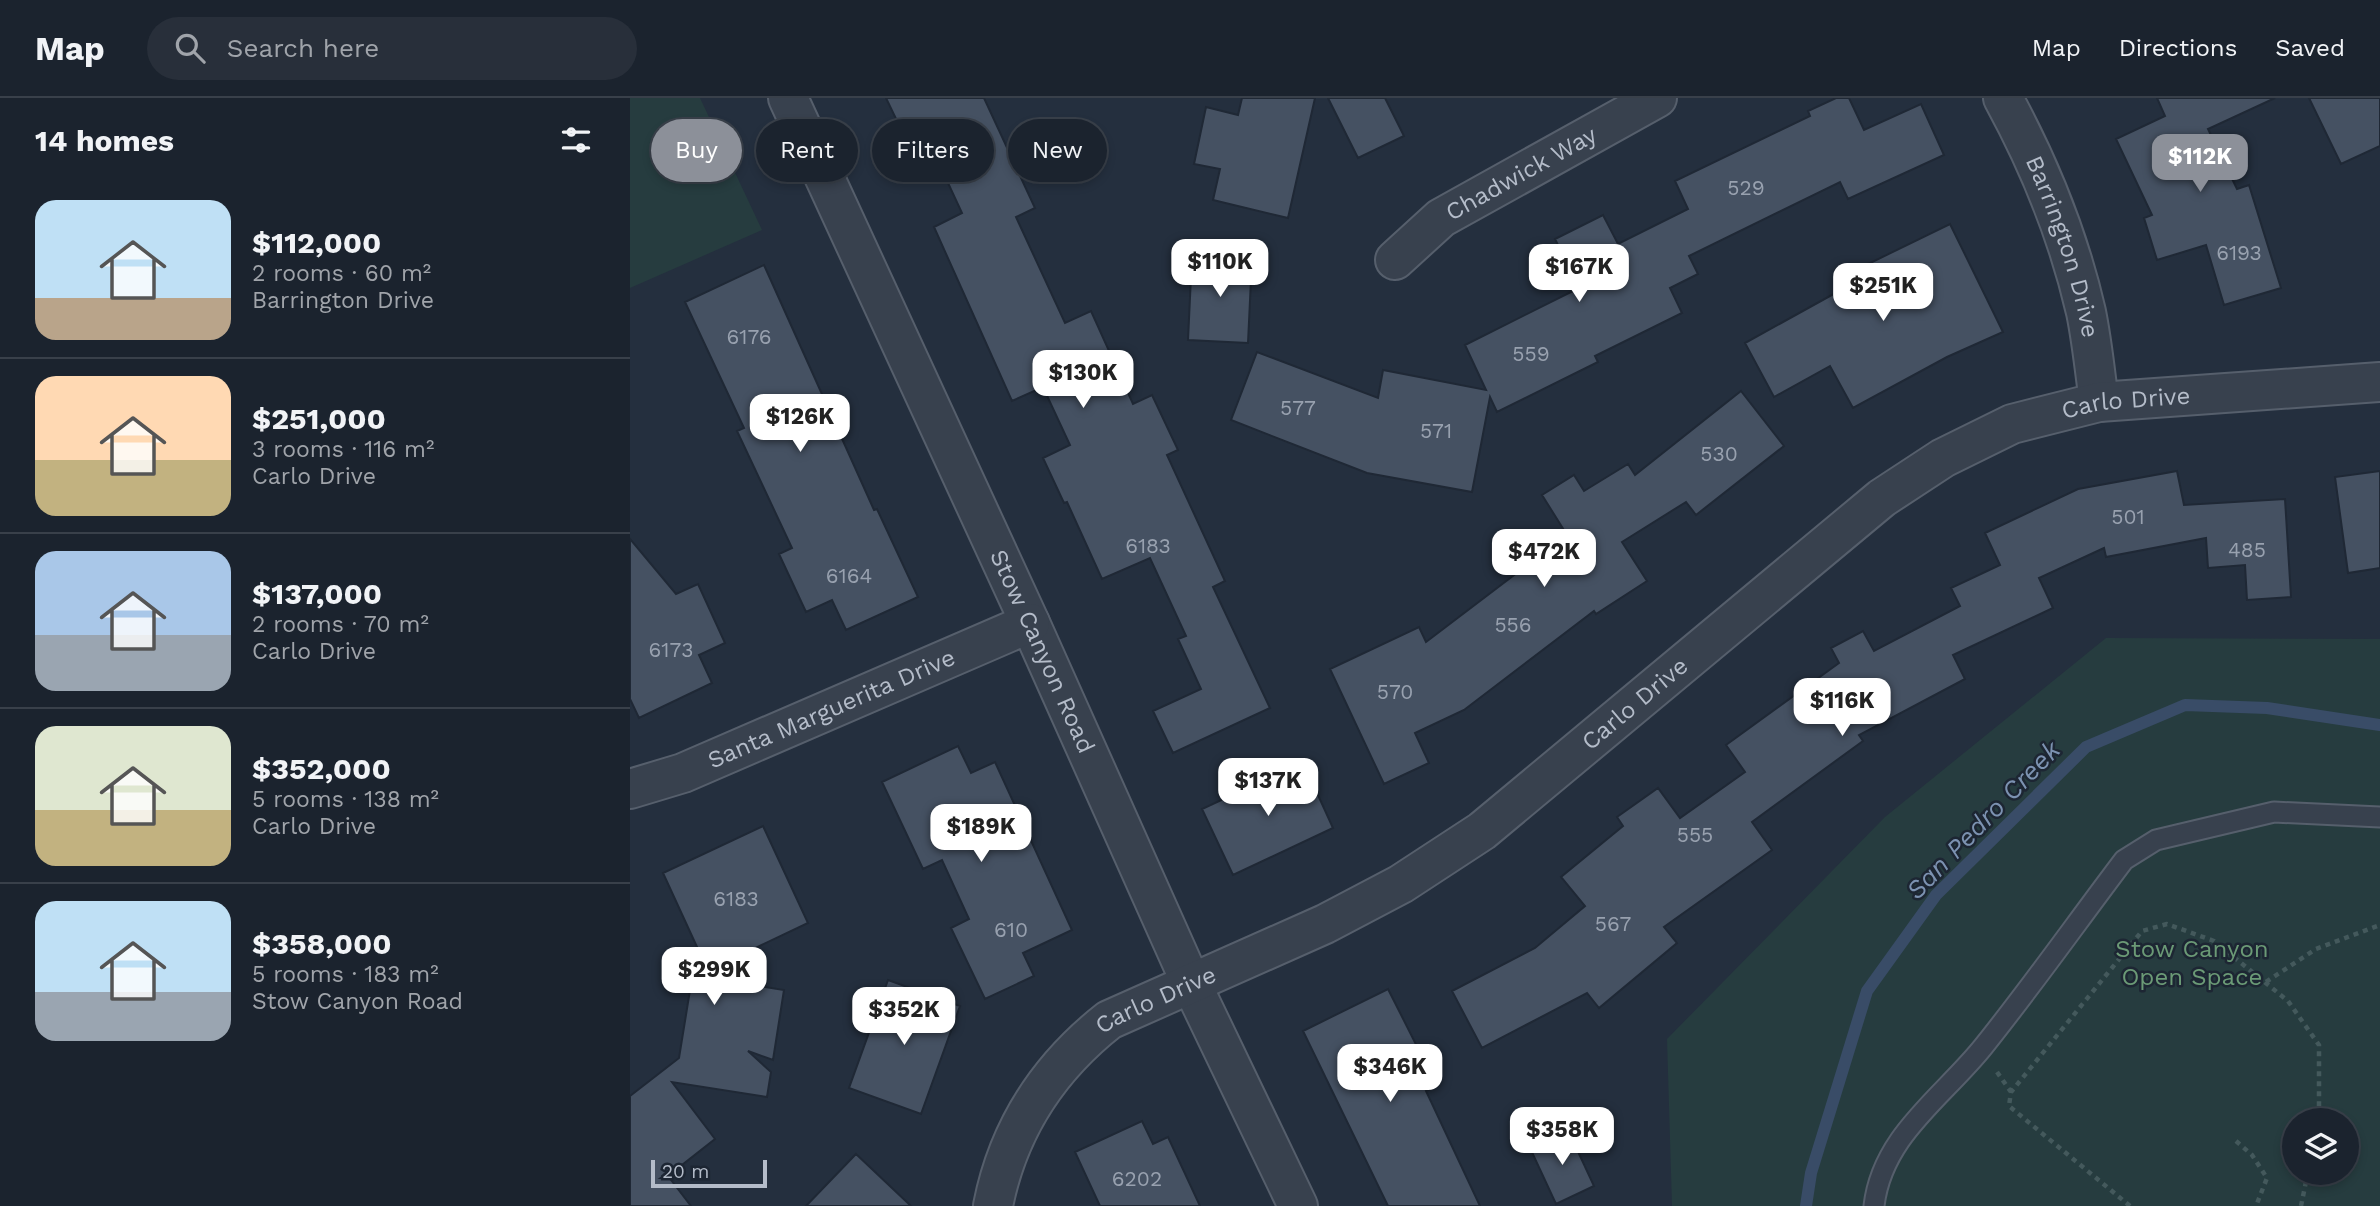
<!DOCTYPE html>
<meta charset="utf-8">
<style>
:root{--surface:#1b232e;--page:#282f3a;--text:#f1f3f6;--muted:#a0a4aa;--line:#39404a;--accent:#8c9099}
body{margin:0;font-family:"Work Sans",sans-serif;background:var(--page);color:var(--text);height:100vh;display:flex;flex-direction:column;font-size:26px;white-space:nowrap}
*{box-sizing:border-box;margin:0}
p{font-size:23px;color:var(--muted)}
.icon{flex:none;width:38px;height:38px;fill:none;stroke:currentColor;stroke-width:2;stroke-linecap:round;stroke-linejoin:round}
.map{position:relative;flex:1;overflow:hidden}
.drawer{display:flex;flex-direction:column;background:var(--surface);width:630px}
.drawer>*{flex:none}
.hud{position:absolute;left:21px;top:21px;width:665px;height:63px;display:flex;gap:14px}
.controls{position:absolute;left:1652px;top:1010px;display:grid;gap:14px}
.controls a{display:grid;place-items:center;width:77px;height:77px;border-radius:50%;background:var(--surface);box-shadow:0 4px 10px #0003,0 0 0 2px var(--line);font-size:35px}
.scale{position:absolute;left:21px;bottom:18px;width:116px;box-sizing:border-box;padding-left:7px;border:4px solid #b4bcc9;border-top:0;font-size:19px;line-height:24px;white-space:nowrap;color:#b4bcc9;-webkit-text-stroke:5px #1d2633;paint-order:stroke}
.price{position:absolute;translate:-50% -60px;padding:0 16px;border-radius:14px;background:#fff;color:#222;font-size:23px;line-height:46px;filter:drop-shadow(0 2px 4px #0008)}
.price::after{content:'';position:absolute;left:50%;top:42px;width:21px;height:16px;margin-left:-10px;background:inherit;clip-path:polygon(0 0,100% 0,50% 100%)}
.price.active{background:var(--accent);color:#fff}
ul{padding:0;list-style:none}
li{display:flex;align-items:center;gap:21px;height:175px;padding:0 35px}
li+li{border-top:2px solid var(--line)}
li span{display:grid;place-items:center;flex:none;width:196px;height:140px;border-radius:21px;color:#555}
li>.icon{margin-inline-start:auto}
span .icon{width:84px;height:84px;fill:#fffc;stroke-width:1}
li b{font-size:30px}
h2{display:flex;justify-content:space-between;align-items:center;height:84px;padding:0 35px;font-size:30px}
.tag{padding:0 24px;border-radius:32px;background:var(--surface);box-shadow:0 4px 10px #0003,0 0 0 2px var(--line);font-size:24px;line-height:63px}
.tag.active{background:var(--accent);color:#fff}
header{display:flex;align-items:center;gap:42px;box-sizing:border-box;height:98px;padding:0 35px;background:var(--surface);border-bottom:2px solid var(--line)}
header strong{font-size:33px}
nav{display:flex;gap:38px;margin-inline-start:auto;font-size:24px}
.search{width:490px;height:63px;background:var(--page);display:flex;align-items:center;gap:18px;box-sizing:border-box;padding:0 24px;border-radius:38px;color:var(--muted);font-size:26px}
main{display:flex;flex:1;min-height:0}
.map>svg:first-child{display:block}
</style>
<header>
<strong>Map</strong>
<div class="search"><svg class="icon" aria-label="search" viewBox="0 0 24 24"><circle cx="10" cy="10" r="6"/><path d="M15 15l6 6"/></svg>Search here</div>
<nav><a>Map</a><a>Directions</a><a>Saved</a></nav>
</header>
<main>
<section class="drawer">
<h2>14 homes<svg class="icon" aria-label="filters" viewBox="0 0 24 24"><path d="M4 7h16M4 17h16"/><circle cx="9" cy="7" r="2"/><circle cx="15" cy="17" r="2"/></svg></h2>
<ul>
<li><span style="background:linear-gradient(#bfe0f5 70%,#b9a48a 0)"><svg class="icon" aria-label="home" viewBox="0 0 24 24"><path d="M3 11l9-7 9 7M6 9v11h12V9"/></svg></span><div><b>$112,000</b><p>2 rooms · 60 m²</p><p>Barrington Drive</p></div></li>
<li><span style="background:linear-gradient(#ffd9b3 60%,#c2b280 0)"><svg class="icon" aria-label="home" viewBox="0 0 24 24"><path d="M3 11l9-7 9 7M6 9v11h12V9"/></svg></span><div><b>$251,000</b><p>3 rooms · 116 m²</p><p>Carlo Drive</p></div></li>
<li><span style="background:linear-gradient(#a9c7e8 60%,#9aa5b1 0)"><svg class="icon" aria-label="home" viewBox="0 0 24 24"><path d="M3 11l9-7 9 7M6 9v11h12V9"/></svg></span><div><b>$137,000</b><p>2 rooms · 70 m²</p><p>Carlo Drive</p></div></li>
<li><span style="background:linear-gradient(#dfe7d0 60%,#c2b280 0)"><svg class="icon" aria-label="home" viewBox="0 0 24 24"><path d="M3 11l9-7 9 7M6 9v11h12V9"/></svg></span><div><b>$352,000</b><p>5 rooms · 138 m²</p><p>Carlo Drive</p></div></li>
<li><span style="background:linear-gradient(#bfe0f5 65%,#9aa5b1 0)"><svg class="icon" aria-label="home" viewBox="0 0 24 24"><path d="M3 11l9-7 9 7M6 9v11h12V9"/></svg></span><div><b>$358,000</b><p>5 rooms · 183 m²</p><p>Stow Canyon Road</p></div></li>
</ul>
</section>
<div class="map">
<svg width="1750" height="1108" viewBox="0 0 1750 1108">
<rect width="100%" height="100%" fill="#242f3e"/>
<path fill="#263c3f" fill-rule="evenodd" d="M0 0H70L132 132 0 190Z
M1476 540 1750 541V1108H1042L1037 941 1255 719ZM1664 1022H1717V1074H1664Z"/>
<g fill="none" stroke-linecap="round" stroke-linejoin="round">
<path stroke="#394c67" stroke-width="12" d="M1176 1108 1181 1075 1237 893 1306 797 1456 649 1555 607 1637 610 1750 627"/>
</g>
<path fill="#455162" stroke="#1f2835" stroke-width="2" d="M256 0H354L405 110 386 119 435 225 461 213 503 306 522 297 548 352 537 357 595 483 583 489 640 610 543 655 523 613 571 591 548 541 556 538 520 460 472 481 437 404 434 405 413 360 440 347 413 289 382 303 304 129 332 115 300 46 282 54Z
M612 0H685L658 120 583 102 590 71 564 66 576 9 608 17Z
M698 0H755L774 38 728 60Z
M1206 0H1219L1234 32 1291 6 1314 57 1218 101 1210 84 1059 158 1068 176 1040 190 1052 215 965 258 968 264 867 314 860 299 842 394 737 375 601 322 627 254 748 300 753 272 856 292 835 247 949 190 925 141 973 117 988 146 1058 111 1045 83 1180 18 1178 13Z
M1527 0H1645L1578 31 1607 91 1619 87 1651 190 1594 207 1576 147 1527 162 1514 120 1522 117 1486 41 1535 18Z
M1679 0H1750V48L1711 66Z
M1320 126 1373 234 1317 259 1223 310 1200 268 1144 299 1115 245 1238 177 1234 168Z
M562 157 622 160 618 245 558 242Z
M134 167 244 412 247 411 288 499 216 532 202 502 176 514 149 456 162 450 107 333 114 330 55 204Z
M1111 293 1154 348 1066 417 1056 404 992 444 1017 483 966 516 964 513 834 612 785 635 799 665 754 686 700 571 789 529 796 544 937 437 912 397 944 377 954 393 998 366 1005 377Z
M1547 373 1554 407 1655 401 1661 499 1617 502 1615 467 1578 470 1576 440 1476 459 1474 450 1409 480 1423 510 1323 557 1335 581 1229 637 1233 643 1122 724 1142 752 1034 829 1047 845 969 910 957 895 852 950 822 893 905 850 955 808 931 779 993 728 987 719 1028 690 1050 720 1115 674 1096 647 1209 565 1201 550 1233 533 1244 553 1330 508 1321 490 1370 467 1355 435 1448 391Z
M1750 373V470L1718 475 1705 379Z
M0 441 46 496 68 486 95 545 69 557 82 585 9 620 0 601Z
M328 648 341 675 365 664 442 832 393 855 404 878 355 901 321 830 339 821 312 762 293 771 252 684Z
M673 664 703 730 603 777 572 711Z
M133 728 178 825 66 878 154 892 143 962 118 953 141 974 137 999 42 984 85 1041 38 1078 61 1108H0V998L49 960 67 849 33 775Z
M258 882 330 908 291 1016 219 990Z
M758 891 807 988 796 993 850 1108H758L673 933Z
M512 1023 523 1046 538 1039 570 1108H470L445 1054Z
M938 1032 964 1088 926 1106 900 1050Z
M226 1056 281 1108H176Z"/>
<g fill="none" stroke-linecap="round" stroke-linejoin="round">
<g stroke="#565f6c" stroke-width="23">
<path id="service" d="M1244 1108C1252 1038 1312 1000 1353 949 1402 888 1447 824 1494 762L1526 742 1644 714 1750 719"/>
</g>
<g stroke="#565f6c" stroke-width="42">
<g id="minor">
<path id="s1" d="M158 0 400 525 561 885 668 1108"/>
<path id="s2" d="M1373 0C1409 66 1439 140 1456 214 1462 243 1465 274 1469 304"/>
<path id="s3" d="M765 162 811 120 1027 0"/>
<path id="s4" d="M0 691 53 675 400 525"/>
<path id="s5" d="M363 1108C378 1031 418 970 479 922L695 826 771 786 852 733 1252 400 1313 360 1382 326 1469 304 1750 284"/>
</g>
</g>
<path stroke="#44595c" stroke-width="4.5" stroke-dasharray="5 5" stroke-linecap="butt" d="M1636 884 1686 851 1750 827
M1367 974 1381 994
M1606 1043 1622 1057 1637 1080 1626 1108
M1500 1108 1379 1008 1381 994 1512 833 1537 826 1584 843 1658 903 1689 947V1022
M1671 1108 1678 1074"/>
<use href="#service" stroke="#38414e" stroke-width="19"/>
<use href="#minor" stroke="#38414e" stroke-width="38"/>
</g>
<g text-anchor="middle" dominant-baseline="central" stroke-width="5" stroke-linejoin="round" paint-order="stroke">
<g font-size="21" fill="#98a1af">
<text x="1116" y="89">529</text>
<text x="1609" y="154">6193</text>
<text x="119" y="238">6176</text>
<text x="901" y="255">559</text>
<text x="668" y="309">577</text>
<text x="806" y="332">571</text>
<text x="1089" y="355">530</text>
<text x="1498" y="418">501</text>
<text x="518" y="447">6183</text>
<text x="1617" y="451">485</text>
<text x="219" y="477">6164</text>
<text x="883" y="526">556</text>
<text x="41" y="551">6173</text>
<text x="765" y="593">570</text>
<text x="1065" y="736">555</text>
<text x="106" y="800">6183</text>
<text x="983" y="825">567</text>
<text x="381" y="831">610</text>
<text x="507" y="1080">6202</text>
</g>
<g font-size="24" fill="#b4bcc9" stroke="#1d2633">
<text stroke="none"><textPath href="#s3" startOffset="154">Chadwick Way</textPath></text>
<text stroke="none"><textPath href="#s2" startOffset="161">Barrington Drive</textPath></text>
<text stroke="none"><textPath href="#s5" startOffset="1430">Carlo Drive</textPath></text>
<text stroke="none"><textPath href="#s1" startOffset="609">Stow Canyon Road</textPath></text>
<text stroke="none"><textPath href="#s5" startOffset="842">Carlo Drive</textPath></text>
<text stroke="none"><textPath href="#s4" startOffset="217">Santa Marguerita Drive</textPath></text>
<text stroke="none"><textPath href="#s5" startOffset="275">Carlo Drive</textPath></text>
</g>
<g font-size="24" fill="#6b9a76" stroke="#1d2633">
<text x="1562" y="851">Stow Canyon<tspan x="1562" dy="28">Open Space</tspan></text>
</g>
<g font-size="26" font-style="italic" fill="#7c92b1" stroke="#1d2633">
<text transform="translate(1353 722) rotate(-46)">San Pedro Creek</text>
</g>
</g>
</svg>
<div class="controls">
<a><svg class="icon" aria-label="layers" viewBox="0 0 24 24"><path d="M12 4l9 5-9 5-9-5zM3 14l9 5 9-5"/></svg></a>
</div>
<div class="scale">20 m</div>
<b class="price active" style="left:1570px;top:96px">$112K</b>
<b class="price" style="left:590px;top:201px">$110K</b>
<b class="price" style="left:949px;top:206px">$167K</b>
<b class="price" style="left:1253px;top:225px">$251K</b>
<b class="price" style="left:453px;top:312px">$130K</b>
<b class="price" style="left:170px;top:356px">$126K</b>
<b class="price" style="left:914px;top:491px">$472K</b>
<b class="price" style="left:1212px;top:640px">$116K</b>
<b class="price" style="left:638px;top:720px">$137K</b>
<b class="price" style="left:351px;top:766px">$189K</b>
<b class="price" style="left:84px;top:909px">$299K</b>
<b class="price" style="left:274px;top:949px">$352K</b>
<b class="price" style="left:760px;top:1006px">$346K</b>
<b class="price" style="left:932px;top:1069px">$358K</b>
<div class="hud">
<a class="tag active">Buy</a>
<a class="tag">Rent</a>
<a class="tag">Filters</a>
<a class="tag">New</a>
</div>
</div>
</main>
